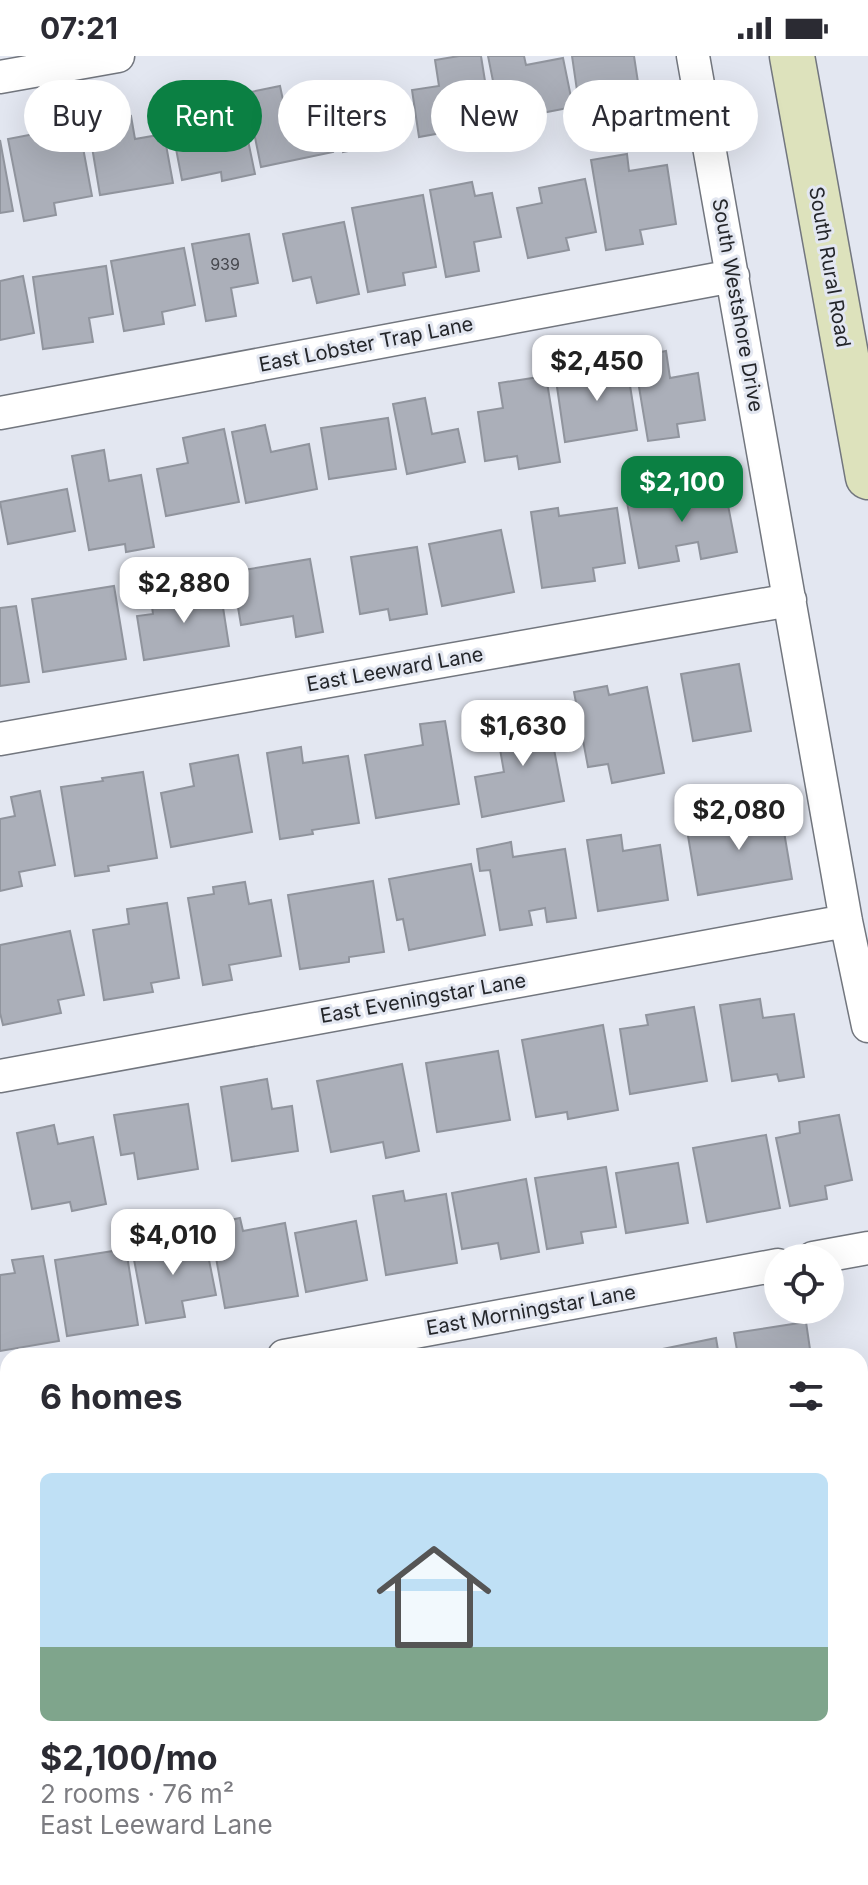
<!DOCTYPE html>
<meta charset="utf-8">
<style>
:root{--surface:#fff;--page:#f2f2f3;--text:#2b2b33;--muted:#7c7c81;--line:#e1e1e2;--accent:#0b8043}
body{margin:0;font-family:Inter,sans-serif;background:var(--page);color:var(--text);height:100vh;display:flex;flex-direction:column;font-size:30px;white-space:nowrap}
*{box-sizing:border-box;margin:0}
p{font-size:26px;color:var(--muted)}
.icon{flex:none;width:44px;height:44px;fill:none;stroke:currentColor;stroke-width:2;stroke-linecap:round;stroke-linejoin:round}
.map{position:relative;flex:1;overflow:hidden}
.details{position:absolute;left:0px;top:1292px;width:868px;height:538px;display:flex;flex-direction:column;background:var(--surface);border-radius:24px 24px 0 0;box-shadow:0 8px 32px #0002}
.details>*{flex:none}
.top-card{position:absolute;left:24px;top:24px;width:820px;height:72px;display:flex;gap:16px}
.controls{position:absolute;left:764px;top:1188px;display:grid;gap:16px}
.controls a{display:grid;place-items:center;width:80px;height:80px;border-radius:50%;background:var(--surface);box-shadow:0 8px 32px #0002;font-size:40px}
.price{position:absolute;translate:-50% -68px;padding:0 18px;border-radius:16px;background:#fff;color:#222;font-size:26px;line-height:52px;filter:drop-shadow(0 2px 4px #0008)}
.price::after{content:'';position:absolute;left:50%;top:48px;width:24px;height:18px;margin-left:-12px;background:inherit;clip-path:polygon(0 0,100% 0,50% 100%)}
.price.current{background:var(--accent);color:#fff}
ul{padding:0;list-style:none}
li{display:grid;align-content:center;gap:16px;height:424px;padding:0 40px}
li+li{border-top:2px solid var(--line)}
li span{display:grid;place-items:center;height:248px;border-radius:12px;color:#555}
li>.icon{margin-inline-start:auto}
span .icon{width:144px;height:144px;fill:#fffc;stroke-width:1}
li b{font-size:34px}
h2{display:flex;justify-content:space-between;align-items:center;height:96px;padding:0 40px;font-size:34px}
.chip{padding:0 28px;border-radius:36px;background:var(--surface);box-shadow:0 8px 32px #0002;font-size:28px;line-height:72px}
.chip.current{background:var(--accent);color:#fff}
.status{display:flex;justify-content:space-between;align-items:center;height:56px;padding:0 40px;background:var(--surface);direction:ltr}
.status svg{height:22px;fill:currentColor}
.map>svg:first-child{display:block}
</style>
<div class="status"><b>07:21</b><svg viewBox="0 0 49 12"><path d="M0 12V9h3v3zM5 12V6h3v6zM10 12V3h3v9zM15 12V0h3v12zM26 1h20v11H26zM47 4h2v5h-2z"/></svg></div>
<div class="map">
<svg width="868" height="1829" viewBox="0 0 868 1829">
<rect width="100%" height="100%" fill="#e3e7f1"/>
<path fill="#abafb9" stroke="#90949d" stroke-width="2" d="M459 0H481L494 81 449 89 447 76 419 81 412 34 439 30 435 4Z
M488 0H524L526 9 563 2 573 51 501 65Z
M572 0H634L641 46 580 55Z
M361 26 365 45 392 39 401 84 343 96 331 32Z
M280 30 283 44 321 37 333 96 261 111 246 37Z
M240 46 255 118 222 125 221 116 182 124 172 72 198 66 196 54Z
M131 60 135 83 164 78 173 127 100 139 88 67Z
M45 76 47 88 81 81 92 140 54 147 56 159 24 165 8 83Z
M0 84 13 155 0 157Z
M627 98 629 115 667 109 676 168 640 174 643 188 606 194 591 104Z
M585 123 596 176 566 182 569 194 528 202 517 152 542 147 539 132Z
M472 126 475 140 492 137 501 181 474 186 479 215 446 221 430 134Z
M423 139 436 211 403 217 405 229 368 236 352 152Z
M344 166 359 238 317 247 311 221 293 225 283 178Z
M249 178 258 227 231 232 236 260 206 265 192 188Z
M184 192 195 249 162 256 164 268 124 275 111 205Z
M106 210 113 258 89 262 93 286 43 293 33 221Z
M23 220 34 277 0 284V225Z
M666 295 670 322 698 317 705 364 677 368 679 381 648 385 634 301Z
M626 304 637 374 565 386 556 324 591 319 590 310Z
M546 320 560 406 519 413 517 400 485 405 478 356 503 352 499 327Z
M425 342 432 378 458 373 465 406 407 418 393 348Z
M388 362 396 413 329 423 321 372Z
M265 369 271 396 309 388 317 433 246 447 232 376Z
M224 373 239 446 166 460 157 413 188 407 183 382Z
M104 394 109 425 141 419 154 491 126 496 125 488 89 494 72 400Z
M723 423 737 496 701 503 698 486 676 490 679 505 639 512 627 446 669 438V434Z
M67 433 75 475 8 488 0 446Z
M558 452 559 460 617 452 625 507 593 512 595 525 542 532 531 456Z
M501 474 514 536 442 550 429 488Z
M417 491 427 558 390 564 388 553 360 558 351 501Z
M310 503 323 576 296 581 293 560 241 569 232 516Z
M114 530 126 603 43 616 32 543Z
M220 532 229 590 144 604 137 560 153 558 151 543Z
M16 550 29 626 0 630V552Z
M739 608 751 675 693 685 681 618Z
M607 630 609 639 647 631 664 717 612 727 608 708 588 711 574 636Z
M546 652 564 745 482 761 475 721 504 716 497 676 514 672 511 658Z
M445 665 459 748 376 762 365 699 423 689 420 668Z
M301 691 303 707 348 700 359 767 312 774 313 778 280 783 267 697Z
M238 699 252 776 171 791 161 737 194 730 190 708Z
M143 716 157 802 108 810 109 815 75 820 61 731 103 725 102 722Z
M40 735 55 809 19 816 22 830 0 835V763L15 760 11 741Z
M780 752 792 823 698 839 686 768Z
M621 779 623 795 660 789 668 844 598 855 587 784Z
M511 786 513 801 565 793 576 862 547 866 545 852 529 855 532 869 500 874 490 814 480 815 477 793Z
M471 808 485 879 409 894 403 863 397 864 389 823Z
M373 825 384 896 349 901V906L300 913 288 839Z
M245 826 249 848 271 844 281 900 229 909 232 924 203 929 188 842 214 838 213 831Z
M167 847 179 922 151 927 153 936 104 944 93 874 129 868 127 853Z
M70 875 84 939 58 944 61 957 3 969 0 957V889Z
M760 943 763 962 794 958 804 1021 779 1025 777 1018 732 1025 720 949Z
M694 951 707 1025 630 1038 620 973 648 969 646 959Z
M603 969 618 1054 568 1063 567 1056 536 1061 522 984Z
M498 995 510 1064 437 1076 426 1007Z
M402 1008 419 1095 386 1102 383 1086 331 1096 317 1025Z
M267 1023 272 1053 292 1050 298 1095 232 1105 221 1031Z
M188 1048 198 1113 138 1123 134 1097 121 1099 114 1059Z
M839 1059 852 1124 825 1130 827 1143 790 1150 776 1082 800 1077 799 1066Z
M54 1069 58 1088 93 1081 106 1148 72 1155 70 1146 32 1153 17 1077Z
M766 1079 780 1152 707 1166 693 1092Z
M678 1107 688 1167 626 1177 616 1117Z
M606 1111 616 1171 581 1176 583 1187 547 1193 535 1122Z
M526 1123 539 1196 501 1203 498 1187 462 1193 452 1137Z
M403 1135 405 1145 446 1138 457 1207 386 1219 373 1140Z
M240 1162 243 1175 285 1167 298 1240 225 1252 210 1168Z
M356 1165 367 1224 306 1236 295 1177Z
M204 1179 216 1239 182 1245 185 1261 146 1267 132 1193Z
M126 1193 138 1269 67 1280 55 1204Z
M43 1200 59 1285 0 1295V1219L15 1217 12 1204Z
M806 1266 811 1300H738L734 1277Z
M716 1282 719 1300H644L643 1297Z
M0 1443 8 1483V1485L0 1487Z
M8 1548V1604L0 1605V1549Z
M868 1655V1677L860 1679V1657Z
M868 1706V1786L860 1787V1708Z
M8 1730V1754L0 1756V1731Z
M0 1790H5L8 1809V1813L0 1815Z
M107 1822H157L158 1829H61Z
M182 1822H227L228 1829H183Z
M298 1822H371L330 1829H299Z
M434 1822H456V1829H434Z
M491 1822H513V1829H491Z
M534 1822H614V1829H534Z
M689 1822H733L735 1829H690Z"/>
<g fill="none" stroke-linecap="round" stroke-linejoin="round">
<g stroke="#72767e" stroke-width="35">
<path id="street" d="M693 0 846 865 868 970
M0 21 118 0
M0 357 733 220
M0 683 790 544
M0 1020 846 865
M813 1202 868 1192
M284 1300 778 1209
M0 1352 8 1351
M860 1534 868 1533
M0 1688 8 1687"/>
</g>
<g stroke="#72767e" stroke-width="47">
<path id="secondary" d="M792 0 868 421"/>
</g>
<use href="#street" stroke="#fff" stroke-width="32"/>
<use href="#secondary" stroke="#dde2bc" stroke-width="44"/>
</g>
<g text-anchor="middle" dominant-baseline="central" stroke-width="6" stroke-linejoin="round" paint-order="stroke">
<g font-size="16" fill="#46484e">
<text x="225" y="208">939</text>
</g>
<g font-size="20" fill="#24262a" stroke="#e3e7f1">
<text transform="translate(830 211) rotate(80)">South Rural Road</text>
<text transform="translate(738 249) rotate(80)">South Westshore Drive</text>
<text transform="translate(366 288) rotate(-11)">East Lobster Trap Lane</text>
<text transform="translate(395 613) rotate(-10)">East Leeward Lane</text>
<text transform="translate(423 942) rotate(-10)">East Eveningstar Lane</text>
<text transform="translate(531 1254) rotate(-10)">East Morningstar Lane</text>
</g>
</g>
</svg>
<div class="controls">
<a><svg class="icon" aria-label="locate" viewBox="0 0 24 24"><circle cx="12" cy="12" r="6"/><path d="M12 2v4M12 18v4M2 12h4M18 12h4"/></svg></a>
</div>
<b class="price" style="left:597px;top:347px">$2,450</b>
<b class="price current" style="left:682px;top:468px">$2,100</b>
<b class="price" style="left:184px;top:569px">$2,880</b>
<b class="price" style="left:523px;top:712px">$1,630</b>
<b class="price" style="left:739px;top:796px">$2,080</b>
<b class="price" style="left:173px;top:1221px">$4,010</b>
<div class="top-card">
<a class="chip">Buy</a>
<a class="chip current">Rent</a>
<a class="chip">Filters</a>
<a class="chip">New</a>
<a class="chip">Apartment</a>
</div>
<section class="details">
<h2>6 homes<svg class="icon" aria-label="filters" viewBox="0 0 24 24"><path d="M4 7h16M4 17h16"/><circle cx="9" cy="7" r="2"/><circle cx="15" cy="17" r="2"/></svg></h2>
<ul>
<li><span style="background:linear-gradient(#bfe0f5 70%,#7fa58c 0)"><svg class="icon" aria-label="home" viewBox="0 0 24 24"><path d="M3 11l9-7 9 7M6 9v11h12V9"/></svg></span><div><b>$2,100/mo</b><p>2 rooms · 76 m²</p><p>East Leeward Lane</p></div></li>
</ul>
</section>
</div>
